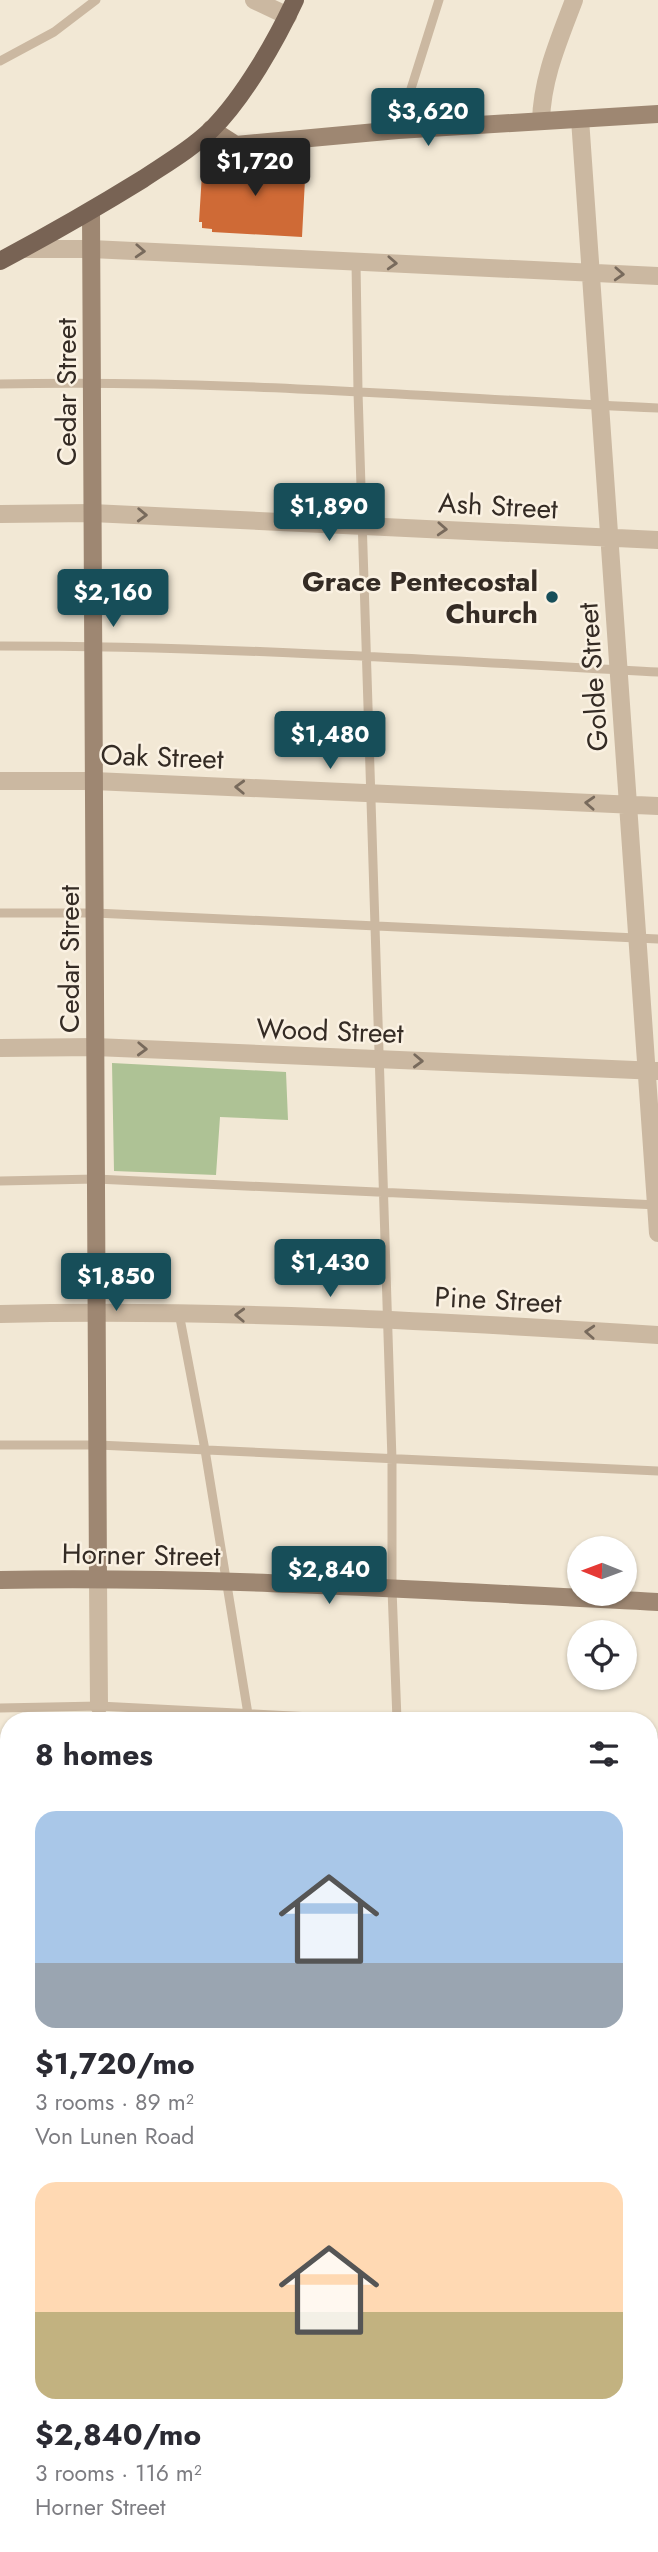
<!DOCTYPE html>
<meta charset="utf-8">
<style>
:root{--surface:#fff;--page:#f7f7f7;--text:#2b2b33;--muted:#7c7c81;--accent:#174e59}
body{margin:0;font-family:Jost,sans-serif;background:var(--page);color:var(--text);height:100vh;display:flex;flex-direction:column;font-size:26px;white-space:nowrap}
*{box-sizing:border-box;margin:0}
p{font-size:23px;color:var(--muted)}
.icon{flex:none;width:38px;height:38px;fill:none;stroke:currentColor;stroke-width:2;stroke-linecap:round;stroke-linejoin:round}
.map{position:relative;flex:1;overflow:hidden}
.sheet{position:absolute;left:0px;top:1712px;width:658px;height:842px;display:flex;flex-direction:column;background:var(--surface);border-radius:28px 28px 0 0;box-shadow:0 2px 5px #0004}
.sheet>*{flex:none}
.needle{width:46px;rotate:271deg}
.controls{position:absolute;left:567px;top:1536px;display:grid;gap:14px}
.controls a{display:grid;place-items:center;width:70px;height:70px;border-radius:50%;background:var(--surface);box-shadow:0 2px 5px #0004;font-size:35px}
.price{position:absolute;translate:-50% -60px;padding:0 16px;border-radius:7px;background:var(--accent);color:#fff;font-size:23px;line-height:46px;filter:drop-shadow(0 2px 4px #0008)}
.price::after{content:'';position:absolute;left:50%;top:42px;width:21px;height:16px;margin-left:-10px;background:inherit;clip-path:polygon(0 0,100% 0,50% 100%)}
.price.selected{background:#222;color:#fff}
ul{padding:0;list-style:none}
li{display:grid;align-content:center;gap:14px;height:371px;padding:0 35px}
li span{display:grid;place-items:center;height:217px;border-radius:21px;color:#555}
li>.icon{margin-inline-start:auto}
span .icon{width:126px;height:126px;fill:#fffc;stroke-width:1}
li b{font-size:30px}
h2{display:flex;justify-content:space-between;align-items:center;height:84px;padding:0 35px;font-size:30px}
.map>svg:first-child{display:block}
</style>
<div class="map">
<svg width="658" height="2552" viewBox="0 0 658 2552">
<rect width="100%" height="100%" fill="#f2e8d5"/>
<path fill="#aec295" d="M112 1063 286 1072 288 1120 220 1117 216 1175 114 1171Z
M0 1868 9 1870V2188L0 2184Z
M649 2020 658 2021V2412L649 2411Z"/>
<path fill="#72a9b1" d="M0 2223 9 2226V2390L0 2387Z
M649 2444 658 2445V2552H396L378 2545 649 2544Z"/>
<path fill="#cf6a36" d="M270 157 306 160 302 237 212 232V229L202 228V222H199L202 173H206V167L217 168V163L260 165V161L269 162Z"/>
<g fill="none" stroke-linecap="round" stroke-linejoin="round">
<path stroke="#b7a28b" stroke-width="3.5" stroke-dasharray="3.5 3.5" stroke-linecap="butt" d="M0 1885 9 1887
M0 1989 9 1991
M649 2038 658 2040
M649 2139 658 2141"/>
<path stroke="#cbb8a1" stroke-width="9" d="M0 61 54 32 96 0
M398 130 439 0
M356 262 358 392 392 1460V1589L397 1720
M0 384C220 379 439 398 658 408
M0 646C220 646 439 660 658 672
M0 913H95L658 939
M0 1181 96 1179 658 1205
M179 1313 205 1450 248 1714
M0 1445H98L658 1471
M0 1708 99 1706 370 1720
M649 1738 658 1739"/>
<path stroke="#cbb8a1" stroke-width="18" d="M254 0 288 16
M580 119 658 1233
M541 121C542 78 559 40 574 0
M23 249H91L658 276
M0 514 92 513 658 540
M0 781H94L658 806
M0 1048 95 1047 658 1071
M0 1314C219 1309 439 1321 658 1335
M98 1579 99 1706"/>
<path stroke="#9e8772" stroke-width="18" d="M211 129 236 145 398 130 658 114
M91 212 98 1579
M0 1580C219 1576 439 1591 658 1602"/>
<path stroke="#786354" stroke-width="18" d="M0 261C49 235 96 208 143 179 167 163 191 149 212 129 244 97 276 41 295 0
M0 2476 9 2480
M165 2544 181 2552"/>
<g stroke="#342b24" stroke-width="8">
<path id="rail" d="M0 1775 9 1777
M649 1920 658 1922"/>
</g>
<use href="#rail" stroke="#faf1e2" stroke-width="5" stroke-dasharray="16" stroke-linecap="butt"/>
</g>
<defs><path id="oneway-chevron" d="M-2-3.5L2.5 0L-2 3.5" fill="none" stroke-width="1.6" stroke-linecap="round" stroke-linejoin="round" transform="scale(1.75)"/></defs>
<g stroke="#786a5c">
<use href="#oneway-chevron" transform="translate(140 251) rotate(3)"/>
<use href="#oneway-chevron" transform="translate(392 263) rotate(3)"/>
<use href="#oneway-chevron" transform="translate(619 274) rotate(3)"/>
<use href="#oneway-chevron" transform="translate(142 515) rotate(2)"/>
<use href="#oneway-chevron" transform="translate(442 529) rotate(3)"/>
<use href="#oneway-chevron" transform="translate(240 787) rotate(-178)"/>
<use href="#oneway-chevron" transform="translate(590 803) rotate(-177)"/>
<use href="#oneway-chevron" transform="translate(142 1049) rotate(2)"/>
<use href="#oneway-chevron" transform="translate(418 1061) rotate(2)"/>
<use href="#oneway-chevron" transform="translate(240 1315) rotate(-178)"/>
<use href="#oneway-chevron" transform="translate(590 1332) rotate(-177)"/>
</g>
<circle fill="#174e59" stroke="#faf1e2" stroke-width="2.5" cx="552" cy="597" r="7"/>
<g text-anchor="middle" dominant-baseline="central" stroke-width="5" stroke-linejoin="round" paint-order="stroke">
<g font-size="28" fill="#342b24" stroke="#faf1e2">
<text transform="translate(66 392) rotate(-90)">Cedar Street</text>
<text transform="translate(498 506) rotate(3)">Ash Street</text>
<text transform="translate(593 677) rotate(-94)">Golde Street</text>
<text transform="translate(162 757) rotate(2)">Oak Street</text>
<text transform="translate(69 959) rotate(-90)">Cedar Street</text>
<text transform="translate(330 1031) rotate(2)">Wood Street</text>
<text transform="translate(498 1300) rotate(3)">Pine Street</text>
<text transform="translate(141 1555) rotate(1)">Horner Street</text>
</g>
<g font-size="28" font-weight="bold" fill="#342b24" stroke="#faf1e2" text-anchor="end">
<text x="538" y="581">Grace Pentecostal<tspan x="538" dy="32">Church</tspan></text>
</g>
</g>
</svg>
<div class="controls">
<a><svg class="needle" viewBox="-14 -14 28 28"><path d="M0-13l5 13h-10z" fill="#e53935"/><path d="M0 13l5-13h-10z" fill="#7c7c81"/></svg></a>
<a><svg class="icon" aria-label="locate" viewBox="0 0 24 24"><circle cx="12" cy="12" r="6"/><path d="M12 2v4M12 18v4M2 12h4M18 12h4"/></svg></a>
</div>
<b class="price" style="left:428px;top:148px">$3,620</b>
<b class="price selected" style="left:255px;top:198px">$1,720</b>
<b class="price" style="left:329px;top:543px">$1,890</b>
<b class="price" style="left:113px;top:629px">$2,160</b>
<b class="price" style="left:330px;top:771px">$1,480</b>
<b class="price" style="left:330px;top:1299px">$1,430</b>
<b class="price" style="left:116px;top:1313px">$1,850</b>
<b class="price" style="left:329px;top:1606px">$2,840</b>
<section class="sheet">
<h2>8 homes<svg class="icon" aria-label="filters" viewBox="0 0 24 24"><path d="M4 7h16M4 17h16"/><circle cx="9" cy="7" r="2"/><circle cx="15" cy="17" r="2"/></svg></h2>
<ul>
<li><span style="background:linear-gradient(#a9c7e8 70%,#9aa5b1 0)"><svg class="icon" aria-label="home" viewBox="0 0 24 24"><path d="M3 11l9-7 9 7M6 9v11h12V9"/></svg></span><div><b>$1,720/mo</b><p>3 rooms · 89 m²</p><p>Von Lunen Road</p></div></li>
<li><span style="background:linear-gradient(#ffd9b3 60%,#c2b280 0)"><svg class="icon" aria-label="home" viewBox="0 0 24 24"><path d="M3 11l9-7 9 7M6 9v11h12V9"/></svg></span><div><b>$2,840/mo</b><p>3 rooms · 116 m²</p><p>Horner Street</p></div></li>
</ul>
</section>
</div>
